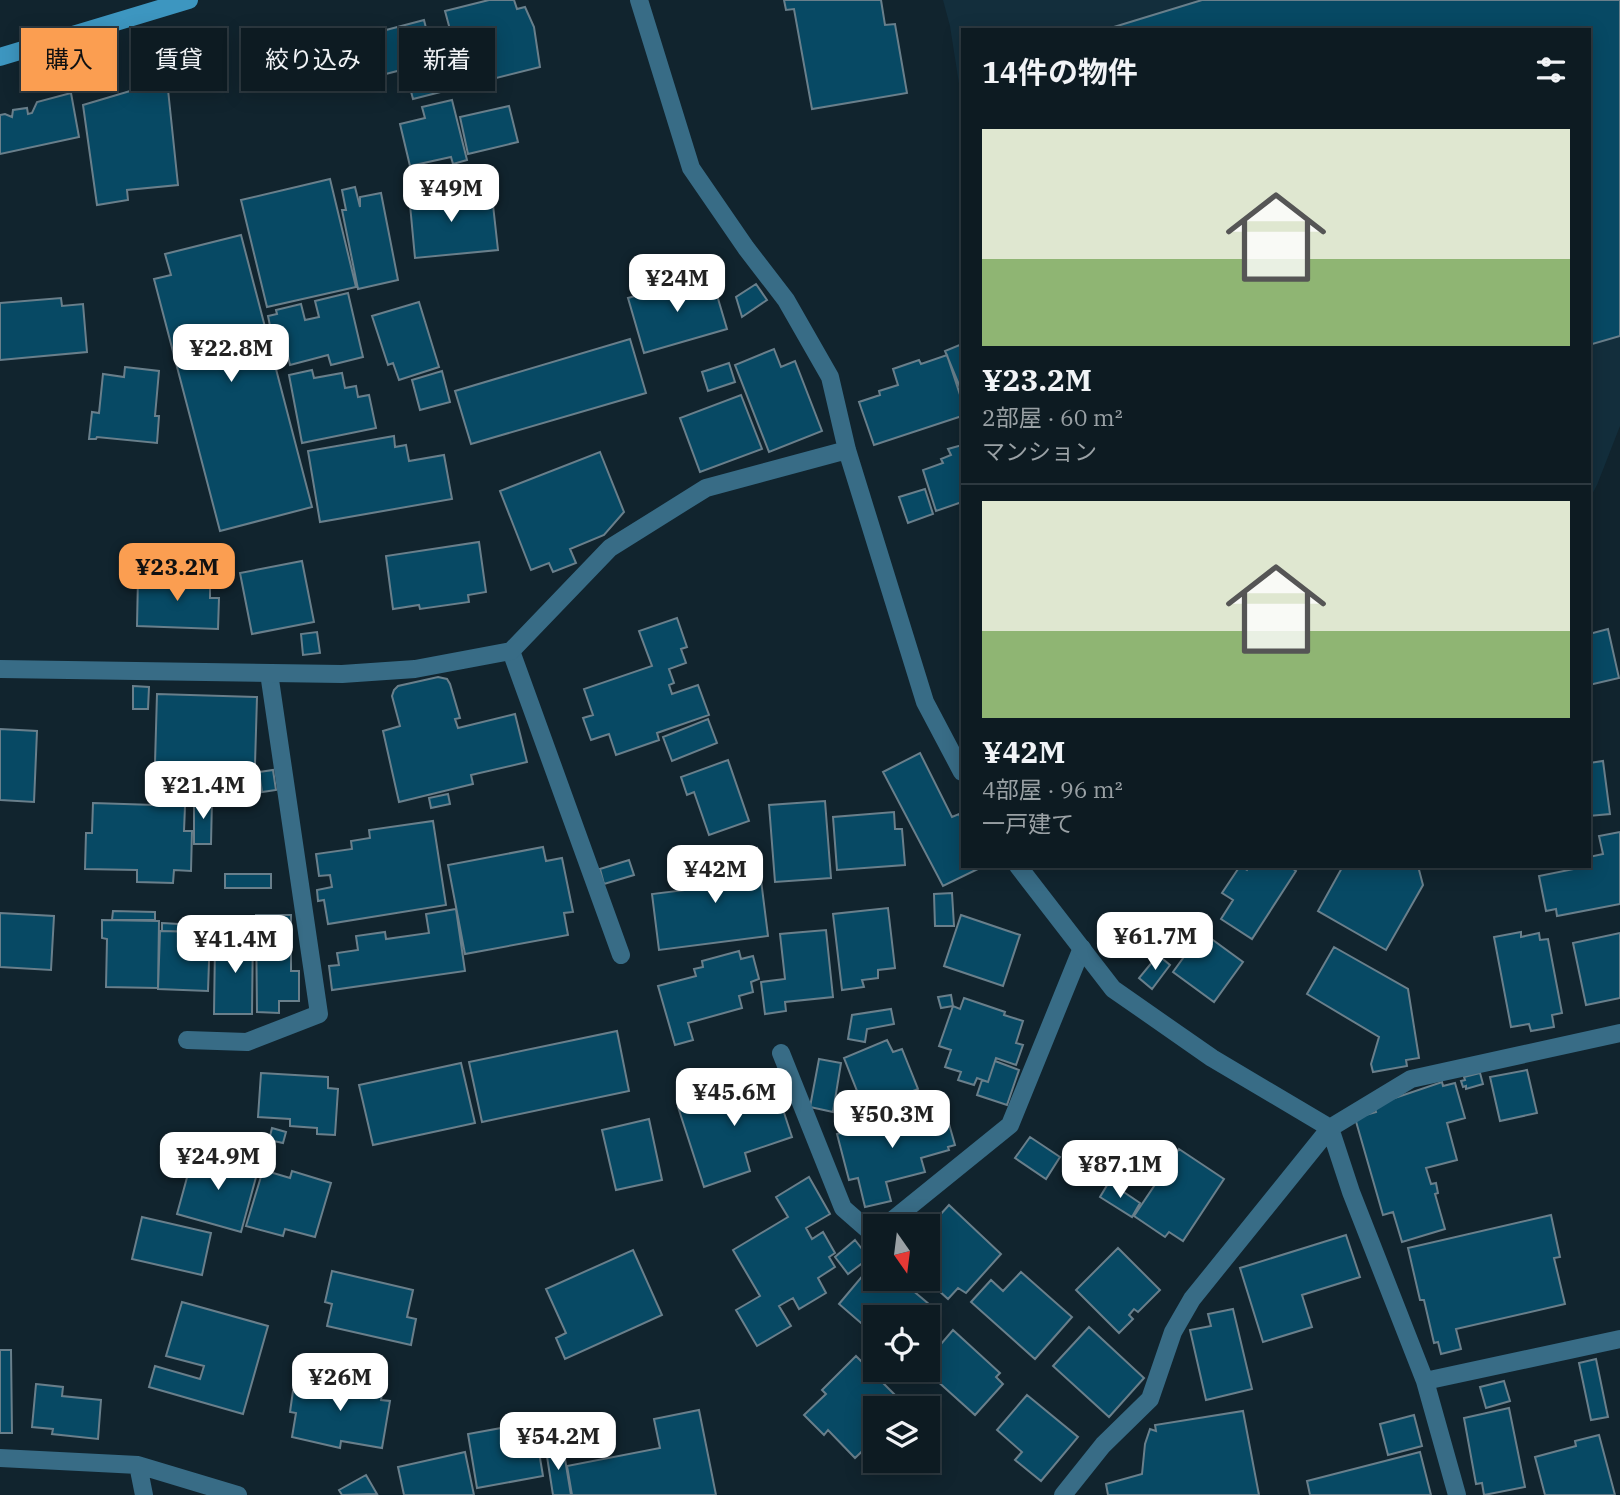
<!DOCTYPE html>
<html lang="ja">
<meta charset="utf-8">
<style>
:root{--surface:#0d1b22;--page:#1b282f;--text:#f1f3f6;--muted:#9aa1a5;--line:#2d3940;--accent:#fb9e51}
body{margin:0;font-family:"IBM Plex Serif","Noto Sans JP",serif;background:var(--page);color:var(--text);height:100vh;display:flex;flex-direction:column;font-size:26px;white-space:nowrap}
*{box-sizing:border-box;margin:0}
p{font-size:23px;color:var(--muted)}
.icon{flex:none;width:38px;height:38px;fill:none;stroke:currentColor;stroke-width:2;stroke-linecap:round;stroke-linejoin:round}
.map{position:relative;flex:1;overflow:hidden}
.details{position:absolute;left:961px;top:28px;width:630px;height:840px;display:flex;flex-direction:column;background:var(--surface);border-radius:0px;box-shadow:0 4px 18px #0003,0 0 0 2px var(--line)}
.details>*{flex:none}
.top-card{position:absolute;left:21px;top:28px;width:665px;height:63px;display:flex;gap:14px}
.needle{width:46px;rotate:166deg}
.tools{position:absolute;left:863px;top:1214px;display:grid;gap:14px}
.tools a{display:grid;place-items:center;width:77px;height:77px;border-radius:0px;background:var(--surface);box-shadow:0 4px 18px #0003,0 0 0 2px var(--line);font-size:35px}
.price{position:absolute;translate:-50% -60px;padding:0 16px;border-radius:14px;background:#fff;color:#222;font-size:23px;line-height:46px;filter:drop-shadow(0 2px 4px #0008)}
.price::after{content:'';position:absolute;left:50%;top:42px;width:21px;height:16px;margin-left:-10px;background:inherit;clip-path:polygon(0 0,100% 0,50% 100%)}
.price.current{background:var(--accent);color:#111}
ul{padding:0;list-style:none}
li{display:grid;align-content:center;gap:14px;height:371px;padding:0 21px}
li+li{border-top:2px solid var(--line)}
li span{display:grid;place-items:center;height:217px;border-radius:0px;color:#555}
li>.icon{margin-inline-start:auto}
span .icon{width:126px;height:126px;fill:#fffc;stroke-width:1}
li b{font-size:30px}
h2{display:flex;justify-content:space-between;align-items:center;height:84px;padding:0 21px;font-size:30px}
.chip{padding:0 24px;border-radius:0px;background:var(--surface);box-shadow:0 4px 18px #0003,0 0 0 2px var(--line);font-size:24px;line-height:63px}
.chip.current{background:var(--accent);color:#111}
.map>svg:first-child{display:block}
</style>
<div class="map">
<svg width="1620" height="1495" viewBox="0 0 1620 1495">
<rect width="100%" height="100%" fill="#11242e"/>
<path fill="#132e3c" d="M943 0H1620V426L1597 485 1589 500V30H962V103L950 26Z"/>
<path fill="#074964" stroke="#697f8b" stroke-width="2" d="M489 0H514L517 9 525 7 534 27 540 67 413 99 407 76 459 63 445 11Z
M784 0H881L885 25 895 24 907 93 812 109 794 9 786 10Z
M1202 0H1620V336L1589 345V30H1104Z
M424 20 433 56 403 64 405 69 378 76 367 35Z
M167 80 178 185 127 190 128 200 97 205 83 105Z
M71 93 79 137 0 154V115L5 114 12 117 13 110 27 108 28 114 32 113 37 102Z
M452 100 467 160 453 164 451 157 410 166 400 124 425 118 422 107Z
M509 106 518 142 468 154 460 117Z
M330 179 356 287 267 307 241 200Z
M355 187 360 207V197L381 193 398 280 358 289 342 210H346L342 190Z
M469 188 471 207 493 205 498 250 415 258 409 194Z
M241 235 312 507 220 531 154 279 171 275 165 254Z
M711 275 727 329 644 353 628 298Z
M756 284 767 300 742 317 736 297Z
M348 293 363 357 331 365 328 355 290 365 286 348 275 350 268 316 277 314 276 310 301 304 305 320 319 317 315 301Z
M61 298 62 306 83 304 87 352 0 360V303Z
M419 302 439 367 399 380 393 363 388 365 372 316Z
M630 339 646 393 471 444 455 391Z
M962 344V392L945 351Z
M774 349 781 367 795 361 822 431 769 452 735 365Z
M947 355 962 401V416L874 445 859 402 880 395 879 391 898 385 893 369 919 360 921 364Z
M729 363 735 382 708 391 702 372Z
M125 367 159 371 155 416H159L157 443 97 437 96 439H89L92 412 99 413 103 374 124 377Z
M312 370 314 378 342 373 345 388 356 386 358 397 369 395 376 428 302 443 289 375Z
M442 371 450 402 420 410 412 380Z
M741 395 762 449 700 472 680 418Z
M394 436 395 447 406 445 409 461 444 455 452 499 320 522 308 451Z
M962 445V502L936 511 923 470 943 463 941 459 951 455 948 449Z
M600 452 624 512 604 535 570 549 576 563 553 572 549 563 531 570 500 491Z
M925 489 933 514 908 523 899 497Z
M479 542 486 592 468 595 469 602 420 609 419 605 393 609 386 556Z
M302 561 314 622 252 634 240 573Z
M209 563 210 571 199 573 198 565Z
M138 577 210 578V598H219L218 629 137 626Z
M677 618 687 647 681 649 686 663 669 669 674 683 669 685 672 694 698 685 709 715 657 733 659 740 616 755 609 734 591 740 583 718 593 715 584 689 652 666 639 631Z
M1608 629 1619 678 1589 685V634Z
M317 632 320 653 303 655 301 634Z
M438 677 447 679 450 684 460 718 455 719 458 728 515 714 527 762 471 775 473 784 399 802 383 731 400 726 392 696 394 690 398 686Z
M133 686 149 687 148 709H133Z
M157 694 257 697 255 764 212 763V774L170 773V762L155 763Z
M708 719 717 743 672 761 663 737Z
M0 729 37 731 34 802 0 800Z
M920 753 952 817 959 814 962 822V866H984L943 886 883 772Z
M728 760 749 821 709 835 694 792 687 795 681 777Z
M1603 761 1610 814 1589 816V763Z
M273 770 276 790 262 792 259 772Z
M448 794 450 804 431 808 429 798Z
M194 797 212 798 211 844H194Z
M825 801 831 878 775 882 769 805Z
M93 803 185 806 184 831H192L191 871 174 870 173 883 137 882V870L85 869 86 833H92Z
M894 812 895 829H902L905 865 837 870 833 817Z
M433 821 446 905 328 924 324 900 318 901 317 890 332 887 330 875 319 876 316 854 352 849 351 841 370 838 369 830Z
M1620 832V904L1557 916 1556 909 1546 911 1539 876 1589 866V857L1603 854 1599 836Z
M543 847 546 861 562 858 573 912 564 913 568 935 465 954 448 865Z
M757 848 768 936 659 950 652 894 710 887 706 855Z
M629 860 634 875 604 884 600 869Z
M1240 866 1247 870 1250 866H1289L1296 871 1252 939 1221 919 1233 900 1222 893Z
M1343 866H1418L1423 885 1386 950 1318 911Z
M225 874H271V888H225Z
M952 893 954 926H935L934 894Z
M888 908 895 968 878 970V978L862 980 864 987 842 990 833 914Z
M456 909 465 971 332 990 329 966 339 965 337 953 358 950 356 936 385 932 386 939 429 933 426 914Z
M113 911 155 912V920H112Z
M0 913 54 916 51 970 0 967Z
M256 915H291V971H299V1001H279V1013L257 1012Z
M961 915 1020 935 1003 986 944 966Z
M102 920 159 921 158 988 106 987 107 939 102 938Z
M162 923 196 925V932L162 931Z
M242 924H253L252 1014H214L215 945H230V937L242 938Z
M826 930 833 997 785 1002 786 1011 765 1014 761 982 785 979 780 934Z
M160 931 210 932 208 991 158 989Z
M1202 932 1243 962 1214 1002 1173 972Z
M1521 932V937L1539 933 1540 940 1548 939 1562 1013 1552 1015 1554 1027 1531 1031 1529 1024 1511 1027 1494 937Z
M1620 933V998L1586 1005 1573 943Z
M1334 947 1408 989 1419 1058 1406 1060 1407 1066 1373 1072 1371 1064 1379 1037 1307 994Z
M739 951 741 959 753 956 759 979 751 982 753 992 739 996 742 1008 688 1023 693 1040 675 1045 658 986 696 976 694 969 703 967 702 961Z
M1158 955 1170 965 1152 989 1139 978Z
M951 995 953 1006 941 1008 938 997Z
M964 998 1005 1012 1004 1015 1023 1021 1016 1043 1023 1045 1016 1065 996 1058 988 1082 977 1078 974 1085 958 1080 961 1072 945 1067 951 1050 939 1046 953 1006 960 1009Z
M891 1009 894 1024 867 1029 865 1042 848 1039 852 1015Z
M617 1031 629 1091 482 1122 469 1062Z
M887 1040 893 1052 902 1049 918 1089 853 1115 845 1095 857 1091 844 1058Z
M819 1059 841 1063 833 1112 810 1107Z
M995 1061 1019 1070 1007 1105 977 1095 982 1080 988 1082Z
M461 1063 475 1123 373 1145 359 1085Z
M1527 1070 1537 1113 1500 1121 1490 1077Z
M261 1073 328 1077V1088L338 1089 335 1135 317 1134V1128L290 1126V1119L258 1117Z
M1480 1073 1483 1084 1466 1089V1086L1463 1087 1461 1081 1465 1080 1464 1077Z
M772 1076 792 1137 745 1153 750 1171 704 1187 678 1107Z
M1442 1082 1443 1086 1455 1083 1465 1118 1447 1123 1457 1160 1426 1168 1431 1184 1436 1183 1438 1193 1435 1194 1445 1229 1402 1242 1393 1212 1383 1215 1355 1118 1376 1112 1374 1105Z
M945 1110 955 1145 948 1147 949 1150 921 1158 925 1172 886 1182 891 1201 865 1207 858 1178 849 1180 837 1134 861 1128 858 1119 882 1112 884 1121 907 1115 908 1120Z
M649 1119 662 1180 616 1190 602 1130Z
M272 1128 286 1132 283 1143 269 1140Z
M1030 1137 1060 1157 1046 1179 1015 1158Z
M1179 1149 1224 1179 1183 1241 1169 1232 1165 1237 1134 1216Z
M194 1152 258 1170 241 1232 177 1214Z
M263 1170 290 1178 292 1171 331 1183 315 1237 285 1229 283 1236 246 1226Z
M809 1177 830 1214 806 1228 812 1239 823 1232 835 1253 829 1257 835 1267 818 1278 826 1293 799 1309 793 1298 779 1306 791 1326 757 1346 736 1310 760 1296 733 1250 788 1217 776 1197Z
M1109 1182 1140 1203 1132 1217 1100 1197Z
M949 1205 1001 1254 966 1293 958 1288 948 1299 926 1279 929 1259 928 1228Z
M1551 1215 1560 1257 1554 1258 1565 1304 1456 1329 1461 1349 1441 1354 1438 1342 1434 1343 1424 1300H1420L1408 1248Z
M142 1217 211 1233 202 1275 132 1259Z
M1346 1235 1360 1277 1302 1295 1312 1327 1263 1342 1240 1268Z
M855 1240 869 1258 848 1274 835 1257Z
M1118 1248 1160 1290 1138 1312 1134 1309 1129 1315 1133 1319 1119 1333 1076 1290Z
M633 1250 662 1315 565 1359 556 1338 566 1333 546 1289Z
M875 1261V1279H899L936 1310 928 1321V1318H875V1335L839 1304Z
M332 1271 413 1290 407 1317 416 1319 411 1345 327 1326 332 1304 325 1302Z
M1021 1272 1072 1317 1035 1359 971 1302 991 1280 1003 1291Z
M182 1302 268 1326 243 1414 149 1387 155 1366 200 1379 204 1366 166 1356Z
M1233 1309 1252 1389 1206 1400 1190 1330 1211 1326 1208 1314Z
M1089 1327 1144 1378 1109 1417 1053 1366Z
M953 1330 1000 1373 996 1377 1003 1384 975 1415 925 1370H928V1359Z
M0 1350H11L12 1433H0Z
M856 1356 907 1407 875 1409V1439L855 1458 828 1430 824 1435 804 1415 826 1394 822 1390Z
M1596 1359 1608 1417 1591 1420 1579 1363Z
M886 1370H906L907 1371 899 1382Z
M306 1375 383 1388 381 1400 390 1401 382 1448 341 1441 340 1448 292 1437 296 1413 290 1412 293 1391 303 1393Z
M1504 1381 1510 1401 1486 1408 1480 1387Z
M36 1384 63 1387 62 1396 101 1400 98 1439 52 1434 53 1429 32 1427Z
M1027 1395 1078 1437 1041 1481 1015 1460 1022 1452 997 1430Z
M1509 1408 1525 1487 1484 1495 1482 1483 1476 1484 1464 1418Z
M699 1410 716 1495H572L567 1466 660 1448 654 1419Z
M1243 1411 1259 1495H1108L1106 1484 1142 1474 1145 1444 1150 1429 1156 1431 1155 1425Z
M1414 1415 1422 1446 1388 1455 1380 1424Z
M534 1422 543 1476 477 1488 468 1434Z
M1599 1435 1615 1495H1545L1535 1457 1576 1446 1575 1441Z
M563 1447 571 1495H553L546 1450Z
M465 1452 474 1495H404L398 1467Z
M1420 1452 1431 1495H1310L1307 1481Z
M366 1475 377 1494 342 1495 339 1490Z"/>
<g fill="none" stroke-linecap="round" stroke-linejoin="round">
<path stroke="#386c86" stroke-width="18" d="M511 651 621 955
M187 1040 247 1042 319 1014 269 673
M781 1053 843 1208 867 1229 875 1228
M884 1227 1010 1125 1082 948"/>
<path stroke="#386c86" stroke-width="18" d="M639 0 691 168 746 248 786 300 830 377 847 450 925 702 962 772
M0 669 342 674 415 669 511 651 610 548 706 488 847 450
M1018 866 1113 989 1212 1058 1330 1128 1351 1192 1425 1381 1457 1495
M1425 1381 1620 1339
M0 1458 138 1465 238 1495
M138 1465 144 1495
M1063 1495 1103 1445 1150 1399 1173 1332 1192 1299 1330 1128 1411 1079 1620 1033"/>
<path stroke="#3d96c0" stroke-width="18" d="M0 57 189 0"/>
</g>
</svg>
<div class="tools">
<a><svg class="needle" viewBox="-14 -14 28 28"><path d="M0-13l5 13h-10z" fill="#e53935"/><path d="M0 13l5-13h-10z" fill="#9aa1a5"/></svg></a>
<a><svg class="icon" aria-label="locate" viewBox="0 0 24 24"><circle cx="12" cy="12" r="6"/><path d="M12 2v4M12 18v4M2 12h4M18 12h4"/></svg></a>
<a><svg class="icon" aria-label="layers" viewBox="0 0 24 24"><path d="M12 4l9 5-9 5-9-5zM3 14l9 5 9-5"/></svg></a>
</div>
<b class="price" style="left:451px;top:224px">¥49M</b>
<b class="price" style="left:677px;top:314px">¥24M</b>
<b class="price" style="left:231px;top:384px">¥22.8M</b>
<b class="price current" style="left:177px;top:603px">¥23.2M</b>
<b class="price" style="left:203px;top:821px">¥21.4M</b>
<b class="price" style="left:715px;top:905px">¥42M</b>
<b class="price" style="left:1155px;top:972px">¥61.7M</b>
<b class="price" style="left:235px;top:975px">¥41.4M</b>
<b class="price" style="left:734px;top:1128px">¥45.6M</b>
<b class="price" style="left:892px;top:1150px">¥50.3M</b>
<b class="price" style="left:218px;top:1192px">¥24.9M</b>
<b class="price" style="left:1120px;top:1200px">¥87.1M</b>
<b class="price" style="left:340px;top:1413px">¥26M</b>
<b class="price" style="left:558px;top:1472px">¥54.2M</b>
<div class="top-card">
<a class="chip current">購入</a>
<a class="chip">賃貸</a>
<a class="chip">絞り込み</a>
<a class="chip">新着</a>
</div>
<section class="details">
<h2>14件の物件<svg class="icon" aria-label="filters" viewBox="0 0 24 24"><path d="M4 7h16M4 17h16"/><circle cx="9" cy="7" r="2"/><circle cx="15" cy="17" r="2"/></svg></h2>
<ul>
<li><span style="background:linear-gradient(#dfe7d0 60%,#8fb573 0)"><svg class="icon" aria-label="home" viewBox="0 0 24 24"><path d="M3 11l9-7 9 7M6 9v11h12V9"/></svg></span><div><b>¥23.2M</b><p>2部屋 · 60 m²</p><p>マンション</p></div></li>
<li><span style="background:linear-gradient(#dfe7d0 60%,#8fb573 0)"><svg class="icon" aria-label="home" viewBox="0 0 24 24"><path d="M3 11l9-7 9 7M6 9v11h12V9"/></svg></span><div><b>¥42M</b><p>4部屋 · 96 m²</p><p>一戸建て</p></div></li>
</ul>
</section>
</div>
